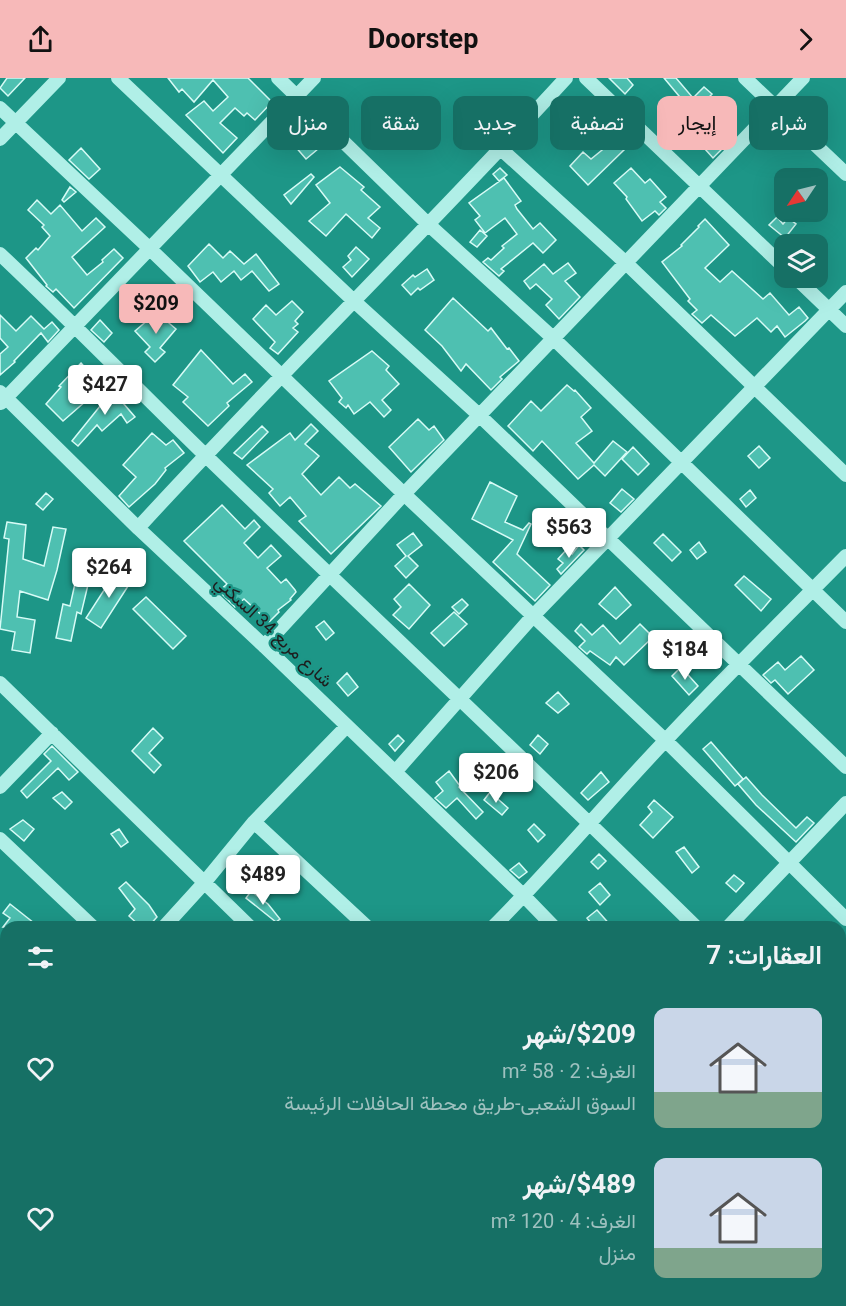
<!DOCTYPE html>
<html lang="ar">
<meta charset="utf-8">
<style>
:root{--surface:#167065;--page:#23786e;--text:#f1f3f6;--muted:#9ec1bf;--accent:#f7b9b9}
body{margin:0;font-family:Roboto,Vazirmatn,sans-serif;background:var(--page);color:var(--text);direction:rtl;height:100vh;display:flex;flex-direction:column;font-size:22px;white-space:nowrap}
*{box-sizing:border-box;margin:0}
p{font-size:20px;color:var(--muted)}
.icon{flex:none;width:33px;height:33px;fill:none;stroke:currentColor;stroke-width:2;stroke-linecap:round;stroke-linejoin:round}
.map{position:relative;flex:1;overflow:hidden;direction:ltr}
.sheet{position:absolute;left:0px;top:843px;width:846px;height:386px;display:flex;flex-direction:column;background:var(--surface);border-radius:18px 18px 0 0;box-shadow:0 6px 24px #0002;direction:rtl}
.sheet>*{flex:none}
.top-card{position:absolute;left:18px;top:18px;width:810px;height:54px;direction:rtl;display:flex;gap:12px}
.needle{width:39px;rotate:235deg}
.fabs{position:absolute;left:774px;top:90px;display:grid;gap:12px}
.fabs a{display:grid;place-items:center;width:54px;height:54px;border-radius:12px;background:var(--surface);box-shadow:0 6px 24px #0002;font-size:30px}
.price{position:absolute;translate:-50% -51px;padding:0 14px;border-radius:6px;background:#fff;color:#222;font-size:20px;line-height:39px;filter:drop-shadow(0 2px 3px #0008)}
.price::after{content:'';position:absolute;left:50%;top:36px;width:18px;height:14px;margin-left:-9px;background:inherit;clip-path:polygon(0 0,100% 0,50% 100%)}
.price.on{background:var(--accent);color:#111}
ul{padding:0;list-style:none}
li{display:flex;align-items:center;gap:18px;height:150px;padding:0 24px}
li span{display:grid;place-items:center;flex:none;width:168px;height:120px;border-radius:12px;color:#555}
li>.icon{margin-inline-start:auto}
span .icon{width:72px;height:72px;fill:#fffc;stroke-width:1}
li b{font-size:26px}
h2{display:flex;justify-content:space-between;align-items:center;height:72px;padding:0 24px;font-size:26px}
.tag{padding:0 21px;border-radius:12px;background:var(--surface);box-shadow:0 6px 24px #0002;font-size:21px;line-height:54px}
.tag.on{background:var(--accent);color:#111}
header{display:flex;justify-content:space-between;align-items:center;height:78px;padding:0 24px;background:var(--accent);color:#111;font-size:27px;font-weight:700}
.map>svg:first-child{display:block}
</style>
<header><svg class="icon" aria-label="forward" viewBox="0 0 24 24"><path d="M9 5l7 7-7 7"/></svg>Doorstep<svg class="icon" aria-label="share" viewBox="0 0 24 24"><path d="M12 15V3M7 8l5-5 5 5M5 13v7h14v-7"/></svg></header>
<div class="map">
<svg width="846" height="1228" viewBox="0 0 846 1228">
<rect width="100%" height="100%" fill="#1d9687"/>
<path fill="#4ec0b1" stroke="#d7fbf6" stroke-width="1.5" d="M7 0H25L8 18 0 10Z
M168 0H248L272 24 255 42 247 35 244 38 235 30 220 45 237 60 223 75 186 37 204 23 213 33 228 19 213 2 194 24 182 11 179 14Z
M609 0H627L633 7 625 16Z
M664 0H676L693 20 704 9 712 16 695 34 702 42 691 52 682 43 668 58 661 52 673 40 668 36 672 32 668 27 679 18Z
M568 26 583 44 574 52 559 34Z
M300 50 318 71 306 81 288 60Z
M725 54 731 62 713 80 705 71Z
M611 56 627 69 588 107 570 88 583 74 591 81 607 68 604 65Z
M81 70 100 91 89 101 69 82Z
M340 89 364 109 361 112 380 129 368 140 380 150 372 160 346 136 326 158 309 143 330 125 316 107Z
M500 90 507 97 499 103 493 96Z
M631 90 645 105 650 101 666 119 660 124 666 130 659 137 655 133 642 143 626 121 627 119 614 105Z
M311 96 314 99 291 126 284 117Z
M504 100 521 123 515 127 517 131 533 151 540 145 556 162 543 175 533 165 501 191 504 193 499 198 483 184 488 180 491 182 504 170 502 168 517 156 505 140 485 155 475 142 480 138 469 125Z
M70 109 76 114 64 124 62 122Z
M37 122 51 136 60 127 82 153 96 140 105 149 72 179 87 197 103 184 102 182 114 171 123 180 74 230 56 211 53 214 46 208 47 207 26 180 36 170 38 172 50 158 42 149 44 147 28 132Z
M777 139 783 146 788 140 796 146 785 160 769 147Z
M705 141 729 167 705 190 720 204 732 193 763 221 770 215 789 237 799 229 808 240 805 243 785 259 777 248 771 254 757 240 735 258 711 237 702 245 692 236 697 232 688 223 690 221 662 184 682 168 681 167 699 149 698 148Z
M480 152 487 158 477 169 470 164Z
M209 166 223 180 230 173 244 186 256 176 279 206 269 213 252 193 241 202 234 193 221 204 213 194 200 204 188 188Z
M356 169 369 181 352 199 343 189 351 182 348 178Z
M568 185 576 195 565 203 580 219 559 241 546 227 552 221 536 206 530 211 524 203 544 186 553 196Z
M427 191 434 202 420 212 418 210 411 217 402 207 413 197 415 199Z
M453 220 488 253 491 250 507 271 509 270 519 283 500 299 502 301 491 312 466 286 461 293 442 268 425 252Z
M292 223 303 234 295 243 298 246 293 250 298 254 278 276 270 270 275 264 253 241 266 227 276 237Z
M156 234 176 251 160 270 165 274 155 284 145 274 150 269 135 253 149 241 150 243Z
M0 237 16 253 31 238 44 251 52 244 59 252 48 264 41 255 14 283 15 284 0 297V276L8 269 0 260Z
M100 242 112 255 104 264 91 252Z
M201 272 233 306 245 296 252 304 227 325 229 328 208 348 183 324 188 319 173 307Z
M372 273 389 288 386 292 399 306 382 322 391 332 384 339 370 324 354 336 348 327 346 330 339 324 342 320 329 303Z
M81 285 102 309 63 343 46 326 61 309 59 308Z
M567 307 574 313 575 312 591 330 581 339 592 353 576 365 594 385 613 363 627 374 605 398 594 387 578 401 542 363 533 373 508 348 531 323 541 333Z
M111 311 135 339 127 345 121 336 102 353 97 347 78 368 72 363 109 317 107 314Z
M418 341 429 352 434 348 444 362 411 394 389 369Z
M311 346 318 353 305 366 319 378 302 396 321 417 339 399 350 410 355 406 381 428 331 476 299 443 306 438 290 419 280 428 269 415 273 411 247 387 290 355 295 362Z
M262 348 268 354 242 381 234 375Z
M152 355 166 367 173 362 184 375 165 390 166 392 155 406 129 429 119 418 136 399 123 387Z
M759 368 770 380 759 390 748 378Z
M633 369 649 386 638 397 622 381Z
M490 404 517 418 505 444 523 452 529 445 531 446 517 476 550 507 535 523 493 484 513 462 472 441Z
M622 411 634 421 621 434 610 425Z
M750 412 756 420 746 429 740 421Z
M46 415 53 421 43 432 36 426Z
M222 427 245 451 254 442 260 449 244 465 258 480 271 467 281 478 267 490 281 505 286 501 295 512 296 514 290 521 291 522 278 532 279 534 269 544 244 521 235 529 219 513 227 506 184 463Z
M7 444 26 447 23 481 44 488 53 449 66 451 57 492 48 522 20 513 17 539 35 542 30 575 12 572 15 554 0 551 9 461 4 460Z
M413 455 422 467 408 478 418 488 406 500 395 488 406 478 397 467Z
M663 456 681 474 672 483 654 465Z
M699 464 706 474 697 481 690 472Z
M579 467 584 472 561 496 557 491 563 485 558 481 567 471 572 476Z
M77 482 93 486 81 536 77 534 71 563 56 560 63 526 70 528 78 492 75 491Z
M117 492 132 502 101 550 86 540Z
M744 498 771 521 761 533 735 507Z
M409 506 430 527 409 551 393 537 401 529 394 521Z
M615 509 631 527 616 541 599 526Z
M146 519 186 558 173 571 133 531Z
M462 521 468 527 459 536 452 529Z
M454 534 467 546 444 568 431 555Z
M324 543 334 555 326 562 316 549Z
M581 546 592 557 603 547 620 566 640 546 653 559 624 587 616 579 610 587 590 573 587 576 579 569 585 563 575 553Z
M801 578 814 592 788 616 775 602 771 605 763 597 778 584 785 592Z
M681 589 698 608 689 617 672 598Z
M347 595 358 609 348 618 337 605Z
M558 614 569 626 558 635 546 625Z
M153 650 163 660 149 675 161 687 154 695 132 673Z
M398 657 404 663 395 673 389 666Z
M538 657 548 666 540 676 530 667Z
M711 664 743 701 735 708 703 671Z
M52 668 78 694 69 702 58 690 27 720 21 713 51 683 44 676Z
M449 693 460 708 459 709 483 734 476 741 457 720 446 730 435 720 443 713 436 704Z
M601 694 609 704 588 722 581 715Z
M746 699 762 717 796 750 807 739 814 745 796 764 756 727 738 706Z
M62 714 72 724 65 731 53 720Z
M490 714 508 730 502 737 484 722Z
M654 722 673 739 653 760 640 747 652 734 648 729Z
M23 742 34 751 24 763 10 751Z
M534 746 545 757 538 764 528 752Z
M119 751 128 764 121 769 111 756Z
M684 769 699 789 692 795 676 774Z
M599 776 606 783 598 791 591 784Z
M519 785 527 794 519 800 510 792Z
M734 797 744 805 736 814 726 805Z
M126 804 149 827 157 839 148 849H141L129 838 135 831 119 810Z
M600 805 610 817 600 827 589 814Z
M251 813 268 826 280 841 276 844 246 820Z
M10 826 39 849H3L10 840 3 835Z
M597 832 612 849H594L587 840Z"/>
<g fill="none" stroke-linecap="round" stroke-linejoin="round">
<path stroke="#b0efe7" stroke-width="14" d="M118 0 355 224 479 337 846 689
M278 0 429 147 553 260 846 544
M586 0 784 189
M745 0 846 96
M0 30 149 170 404 416 665 662 846 841
M0 61 59 0
M501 71 626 185 846 397
M0 176C70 242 136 310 205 377 368 535 534 690 696 849
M796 200 846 248
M0 314 138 450 264 568 524 818 554 849
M1 325 314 0
M138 450C278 297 426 153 566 0
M264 568 404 416 803 0
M0 605 250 849
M395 694 533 538 846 214
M0 709 52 655
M254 744 367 849
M0 761 93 849
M164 849 204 805 254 744 347 648
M493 849C552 790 606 725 664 664 723 601 785 540 846 478
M728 849 846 725
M0 892 6 897
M840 941 846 934
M840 989 846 995
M0 1006 6 1000
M0 1028 6 1034
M840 1141 846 1135
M0 1159 6 1164
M69 1222 75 1228
M134 1222 139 1228
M170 1222 176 1228
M310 1222 316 1228
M483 1222 489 1228
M633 1222 639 1228
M775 1222 781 1228
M221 1228 227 1222
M282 1228 287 1222
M366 1228 371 1222
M564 1228 569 1222
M755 1228 760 1222"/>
</g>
<g text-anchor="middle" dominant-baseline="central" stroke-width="4.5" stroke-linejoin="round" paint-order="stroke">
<g font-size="18" fill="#1d1d1d" stroke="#1d9687">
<text transform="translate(274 553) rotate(43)">شارع مربع 34 السكني</text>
</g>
</g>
</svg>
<div class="fabs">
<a><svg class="needle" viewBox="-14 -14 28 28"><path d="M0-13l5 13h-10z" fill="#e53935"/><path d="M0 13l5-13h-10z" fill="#9ec1bf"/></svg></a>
<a><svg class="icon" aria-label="layers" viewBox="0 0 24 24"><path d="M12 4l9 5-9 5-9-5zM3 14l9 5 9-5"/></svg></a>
</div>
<b class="price on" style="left:156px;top:257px">$209</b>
<b class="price" style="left:105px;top:338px">$427</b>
<b class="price" style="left:569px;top:481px">$563</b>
<b class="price" style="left:109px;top:521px">$264</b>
<b class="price" style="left:685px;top:603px">$184</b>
<b class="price" style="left:496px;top:726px">$206</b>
<b class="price" style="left:263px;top:828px">$489</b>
<div class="top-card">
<a class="tag">شراء</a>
<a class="tag on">إيجار</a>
<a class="tag">تصفية</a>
<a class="tag">جديد</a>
<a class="tag">شقة</a>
<a class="tag">منزل</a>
</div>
<section class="sheet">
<h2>العقارات: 7<svg class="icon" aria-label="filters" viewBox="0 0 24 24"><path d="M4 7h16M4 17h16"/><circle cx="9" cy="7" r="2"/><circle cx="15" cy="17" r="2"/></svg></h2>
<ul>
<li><span style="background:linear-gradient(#c9d6e8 70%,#7fa58c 0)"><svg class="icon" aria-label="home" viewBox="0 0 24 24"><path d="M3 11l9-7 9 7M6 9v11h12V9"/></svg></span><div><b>$209/شهر</b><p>الغرف: 2 · 58 m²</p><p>السوق الشعبى-طريق محطة الحافلات الرئيسة</p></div><svg class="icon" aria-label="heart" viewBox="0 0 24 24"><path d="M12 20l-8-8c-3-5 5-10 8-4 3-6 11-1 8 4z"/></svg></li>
<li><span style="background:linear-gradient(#c9d6e8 75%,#7fa58c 0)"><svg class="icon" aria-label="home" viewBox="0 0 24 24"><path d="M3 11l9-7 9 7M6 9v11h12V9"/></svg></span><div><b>$489/شهر</b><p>الغرف: 4 · 120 m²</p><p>منزل</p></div><svg class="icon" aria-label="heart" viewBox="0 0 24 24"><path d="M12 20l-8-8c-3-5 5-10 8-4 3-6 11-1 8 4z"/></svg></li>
</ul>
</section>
</div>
